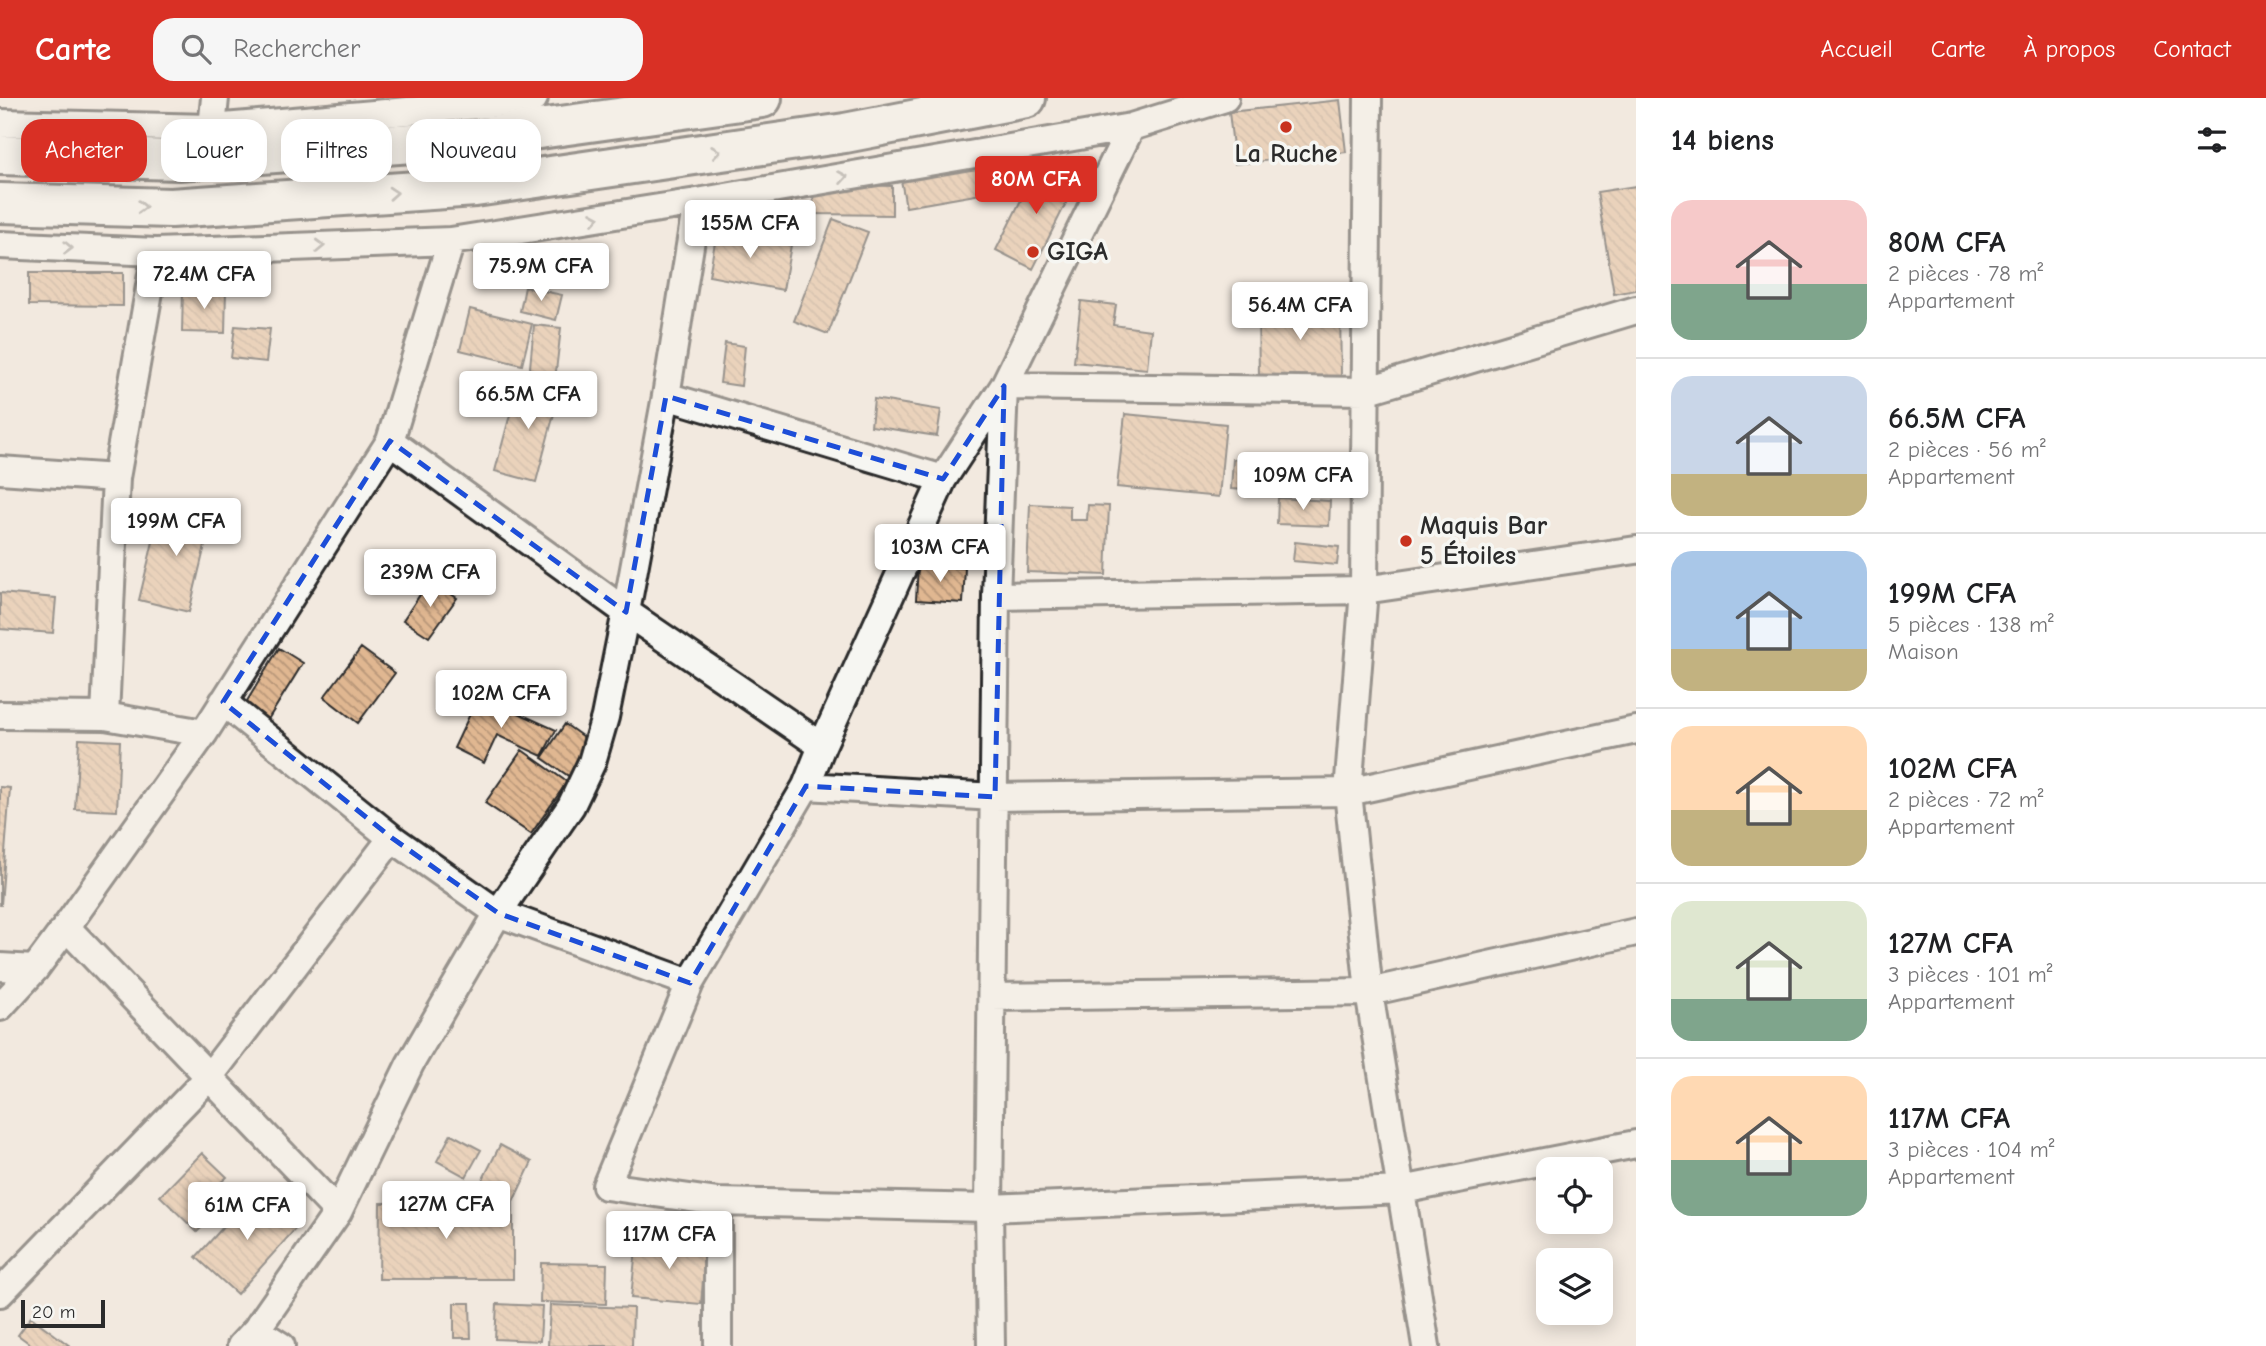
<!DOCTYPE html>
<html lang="fr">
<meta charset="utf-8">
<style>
:root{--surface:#fff;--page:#f6f6f6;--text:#202124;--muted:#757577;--line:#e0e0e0;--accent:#d93025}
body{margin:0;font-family:"Comic Neue",sans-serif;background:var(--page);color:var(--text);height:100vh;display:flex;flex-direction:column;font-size:26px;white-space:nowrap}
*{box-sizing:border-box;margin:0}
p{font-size:23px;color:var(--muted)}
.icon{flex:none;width:38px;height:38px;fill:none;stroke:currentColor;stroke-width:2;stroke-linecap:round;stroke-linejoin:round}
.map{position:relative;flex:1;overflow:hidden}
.panel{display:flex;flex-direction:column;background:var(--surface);width:630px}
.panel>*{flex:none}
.guide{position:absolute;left:21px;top:21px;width:665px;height:63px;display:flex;gap:14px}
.tools{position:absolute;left:1536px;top:1059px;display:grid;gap:14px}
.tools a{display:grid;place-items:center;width:77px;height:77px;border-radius:14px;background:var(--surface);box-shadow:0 4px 18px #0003;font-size:35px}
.scale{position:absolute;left:21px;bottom:18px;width:84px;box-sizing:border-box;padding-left:7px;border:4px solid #2b2b2b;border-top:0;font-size:19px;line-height:24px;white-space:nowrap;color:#2b2b2b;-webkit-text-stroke:5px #f6f6f2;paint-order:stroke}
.price{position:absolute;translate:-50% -60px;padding:0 16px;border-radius:7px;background:#fff;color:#222;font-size:23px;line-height:46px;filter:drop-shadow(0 2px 4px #0008)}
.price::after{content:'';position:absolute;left:50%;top:42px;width:21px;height:16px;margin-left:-10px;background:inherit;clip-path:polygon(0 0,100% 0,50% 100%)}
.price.on{background:var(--accent);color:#fff}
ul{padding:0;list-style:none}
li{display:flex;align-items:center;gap:21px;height:175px;padding:0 35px}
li+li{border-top:2px solid var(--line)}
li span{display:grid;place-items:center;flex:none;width:196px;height:140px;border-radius:21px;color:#555}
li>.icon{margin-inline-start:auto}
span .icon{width:84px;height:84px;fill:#fffc;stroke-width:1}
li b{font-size:30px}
h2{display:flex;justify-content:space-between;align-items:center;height:84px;padding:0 35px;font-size:30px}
.tag{padding:0 24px;border-radius:21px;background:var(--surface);box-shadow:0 4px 18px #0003;font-size:24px;line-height:63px}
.tag.on{background:var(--accent);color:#fff}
header{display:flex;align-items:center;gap:42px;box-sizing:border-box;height:98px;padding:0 35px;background:var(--accent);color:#fff}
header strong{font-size:33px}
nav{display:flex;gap:38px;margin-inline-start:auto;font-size:24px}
.search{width:490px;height:63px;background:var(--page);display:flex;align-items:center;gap:18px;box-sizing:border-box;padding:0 24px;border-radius:21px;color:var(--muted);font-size:26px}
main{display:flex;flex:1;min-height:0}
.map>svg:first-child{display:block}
</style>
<header>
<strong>Carte</strong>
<div class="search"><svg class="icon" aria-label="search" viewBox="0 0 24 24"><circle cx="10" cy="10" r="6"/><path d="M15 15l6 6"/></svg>Rechercher</div>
<nav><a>Accueil</a><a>Carte</a><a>À propos</a><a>Contact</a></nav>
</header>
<main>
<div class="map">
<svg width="1636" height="1248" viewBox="0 0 1636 1248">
<defs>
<pattern id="building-back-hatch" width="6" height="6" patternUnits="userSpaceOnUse" patternTransform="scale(1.75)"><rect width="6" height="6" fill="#e0b791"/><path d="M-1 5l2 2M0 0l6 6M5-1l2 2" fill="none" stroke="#b69577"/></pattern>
</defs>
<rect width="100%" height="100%" fill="#f2e9df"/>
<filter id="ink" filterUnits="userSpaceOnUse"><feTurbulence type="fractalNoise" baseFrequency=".0143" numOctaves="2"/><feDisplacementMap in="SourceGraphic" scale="14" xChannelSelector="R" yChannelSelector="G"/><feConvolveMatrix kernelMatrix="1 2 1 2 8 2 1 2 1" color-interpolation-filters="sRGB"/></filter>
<g filter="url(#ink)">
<path fill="url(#building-back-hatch)" stroke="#2b2b2b" stroke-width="2" d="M1340 2 1346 54 1235 66 1229 14Z
M1009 52 1016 90 906 109 899 71Z
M1039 66 1076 85 1033 171 996 152Z
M814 86 892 88V117L813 116Z
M1636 88V192L1614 196 1597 94Z
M791 98 793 121 742 124 741 101Z
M833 121 868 134 828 236 794 223Z
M717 133 791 147 783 192 709 178Z
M29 175H123V208L29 207Z
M525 189 562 197 556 222 520 213Z
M183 191 226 192 225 235 182 234Z
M1081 203 1116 207 1113 227 1151 232 1147 271 1074 264Z
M1340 209 1341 279 1259 280 1258 210Z
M470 211 532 226 522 267 460 252Z
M534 227 561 230 555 282 529 280Z
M235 228 270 231 266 264 231 260Z
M725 245 745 248 741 288 720 285Z
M519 283 560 293 536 384 495 373Z
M874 301 941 312 937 338 871 328Z
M1125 316 1226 326 1219 399 1117 389Z
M1233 361 1293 364 1291 395 1231 391Z
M1278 400 1330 403 1329 428 1277 426Z
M162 406 212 418 189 514 139 502Z
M1030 406 1070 408V422H1087L1088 407 1109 408 1106 477 1027 474Z
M1295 444 1339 449 1337 467 1293 463Z
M918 467 965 470 963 505 916 502Z
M430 482 457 500 429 539 403 522Z
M0 495 56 500 53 535 0 531Z
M279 550 303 565 267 623 244 608Z
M361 550 395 575 358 625 324 599Z
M479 597 556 632 542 658 497 637 484 665 454 650Z
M565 626 593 646 570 679 542 660Z
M79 641 120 643 117 713 75 711Z
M522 652 567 684 531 736 485 705Z
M0 689 10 690 1 807H0Z
M451 1036 481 1052 466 1079 437 1063Z
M500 1047 532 1064 513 1104 477 1093Z
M202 1055 227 1079 219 1086 232 1098 197 1134 160 1098Z
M257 1092 297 1129 237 1196 196 1159Z
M513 1104V1181H379L380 1105Z
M637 1140 706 1146 701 1206 631 1200Z
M541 1165 607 1166 606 1206 540 1204Z
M454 1205H470L471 1240H454Z
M497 1206 542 1208 540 1243 495 1241Z
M550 1207 633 1210 632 1248H548Z
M31 1219 70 1248H33L18 1237Z"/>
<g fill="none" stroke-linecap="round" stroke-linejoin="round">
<g stroke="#2b2b2b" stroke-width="32">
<path id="minor" d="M1368 0 1364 492 1348 694 1369 894 1426 1248
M0 25 212 30 489 6 534 0
M1131 29 1004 288 943 381 822 648 806 688 690 885 606 1088 718 1104 989 1110 1402 1092 1636 1046
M212 30 215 0
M0 147 156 154 451 143 697 104 1131 29 1225 0
M666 298 943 381
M390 343 626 514 822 648
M0 372 116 380
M996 498 1364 492 1636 452
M223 604 392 740 498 815 690 885
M0 617 105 618 204 635
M105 618 116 380 156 154
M806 688 995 699 1348 694 1636 632
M66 829 338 1114
M0 869 35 871
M992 899 1369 894 1636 834
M0 909 35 871 66 829 204 635 390 343 451 143
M718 1104V1248
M0 1195 209 979 392 740
M256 1232 281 1248
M241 1248 256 1232 338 1114 410 966 498 815 571 708 592 664 605 619 626 514 666 298 697 104
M991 1248 989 1110 996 498 1004 288 1365 293 1636 212"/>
</g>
<g stroke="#2b2b2b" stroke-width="44">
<path id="trunk" d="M0 57 179 62 467 41 762 0
M0 105 171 110 475 89 845 35 1026 0"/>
</g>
<use href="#minor" stroke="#f6f6f2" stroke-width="26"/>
<use href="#trunk" stroke="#f6f6f2" stroke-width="38"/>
</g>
<defs><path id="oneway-chevron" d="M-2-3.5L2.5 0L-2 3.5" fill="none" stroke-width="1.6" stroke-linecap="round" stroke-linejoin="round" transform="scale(1.75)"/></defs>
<g stroke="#90908e">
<use href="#oneway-chevron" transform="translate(716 54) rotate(-8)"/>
<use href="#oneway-chevron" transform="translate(843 79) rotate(-10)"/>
<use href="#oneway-chevron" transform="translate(393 95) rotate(-4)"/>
<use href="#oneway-chevron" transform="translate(142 109) rotate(2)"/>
<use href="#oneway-chevron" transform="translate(595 120) rotate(-9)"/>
<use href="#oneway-chevron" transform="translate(320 148) rotate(-2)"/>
<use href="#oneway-chevron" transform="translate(68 150) rotate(2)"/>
</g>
</g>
<path d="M0 0H1636V1248H0ZM1004 288 995 699 806 688 690 885 498 815 392 740 223 604 390 343 626 514 666 298 943 381Z" fill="#f2e9df" fill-opacity=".55" fill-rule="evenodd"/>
<path fill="none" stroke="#1d4ed8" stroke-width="5" stroke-dasharray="14 9" stroke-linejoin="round" d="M1004 288 995 699 806 688 690 885 498 815 392 740 223 604 390 343 626 514 666 298 943 381Z"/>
<g fill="#c8321e" stroke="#f6f6f2" stroke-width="2.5">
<circle cx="1286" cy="29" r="7"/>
<circle cx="1033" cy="154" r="7"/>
<circle cx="1406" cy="443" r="7"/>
</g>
<g text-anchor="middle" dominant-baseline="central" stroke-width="7" stroke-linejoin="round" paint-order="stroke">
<g font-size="26" font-weight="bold" fill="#2b2b2b" stroke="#f6f6f2" text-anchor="start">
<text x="1286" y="56" text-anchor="middle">La Ruche</text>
<text x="1047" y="154">GIGA</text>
<text x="1420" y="428">Maquis Bar<tspan x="1420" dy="30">5 Étoiles</tspan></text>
</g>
</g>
</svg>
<div class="tools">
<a><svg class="icon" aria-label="locate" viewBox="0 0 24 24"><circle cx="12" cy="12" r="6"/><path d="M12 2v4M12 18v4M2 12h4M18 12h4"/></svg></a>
<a><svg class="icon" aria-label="layers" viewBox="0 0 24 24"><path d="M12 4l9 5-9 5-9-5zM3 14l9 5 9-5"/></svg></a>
</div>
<div class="scale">20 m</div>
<b class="price on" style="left:1036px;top:118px">80M CFA</b>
<b class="price" style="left:750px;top:162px">155M CFA</b>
<b class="price" style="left:541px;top:205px">75.9M CFA</b>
<b class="price" style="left:204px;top:213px">72.4M CFA</b>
<b class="price" style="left:1300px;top:244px">56.4M CFA</b>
<b class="price" style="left:528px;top:333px">66.5M CFA</b>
<b class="price" style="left:1303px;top:414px">109M CFA</b>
<b class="price" style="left:176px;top:460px">199M CFA</b>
<b class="price" style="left:940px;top:486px">103M CFA</b>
<b class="price" style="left:430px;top:511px">239M CFA</b>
<b class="price" style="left:501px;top:632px">102M CFA</b>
<b class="price" style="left:446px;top:1143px">127M CFA</b>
<b class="price" style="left:247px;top:1144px">61M CFA</b>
<b class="price" style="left:669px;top:1173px">117M CFA</b>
<div class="guide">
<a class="tag on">Acheter</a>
<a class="tag">Louer</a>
<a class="tag">Filtres</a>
<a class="tag">Nouveau</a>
</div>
</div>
<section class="panel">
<h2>14 biens<svg class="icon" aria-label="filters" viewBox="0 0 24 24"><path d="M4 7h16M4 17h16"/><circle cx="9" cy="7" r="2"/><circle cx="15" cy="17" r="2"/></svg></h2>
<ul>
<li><span style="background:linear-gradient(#f6c9c9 60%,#7fa58c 0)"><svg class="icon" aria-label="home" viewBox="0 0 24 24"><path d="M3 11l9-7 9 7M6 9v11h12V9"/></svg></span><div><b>80M CFA</b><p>2 pièces · 78 m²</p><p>Appartement</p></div></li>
<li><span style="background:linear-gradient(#c9d6e8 70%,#c2b280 0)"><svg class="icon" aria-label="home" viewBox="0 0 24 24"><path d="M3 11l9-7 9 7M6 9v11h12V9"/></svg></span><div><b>66.5M CFA</b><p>2 pièces · 56 m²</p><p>Appartement</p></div></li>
<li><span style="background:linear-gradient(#a9c7e8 70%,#c2b280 0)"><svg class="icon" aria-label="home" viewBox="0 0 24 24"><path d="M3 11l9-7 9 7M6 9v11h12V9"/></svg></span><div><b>199M CFA</b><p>5 pièces · 138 m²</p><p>Maison</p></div></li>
<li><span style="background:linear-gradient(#ffd9b3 60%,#c2b280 0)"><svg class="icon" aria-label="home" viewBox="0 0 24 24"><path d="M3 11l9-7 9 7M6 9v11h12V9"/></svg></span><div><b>102M CFA</b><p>2 pièces · 72 m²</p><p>Appartement</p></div></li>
<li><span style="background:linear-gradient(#dfe7d0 70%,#7fa58c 0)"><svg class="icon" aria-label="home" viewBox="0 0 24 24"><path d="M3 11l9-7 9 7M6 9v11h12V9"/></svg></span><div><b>127M CFA</b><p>3 pièces · 101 m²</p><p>Appartement</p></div></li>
<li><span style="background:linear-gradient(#ffd9b3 60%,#7fa58c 0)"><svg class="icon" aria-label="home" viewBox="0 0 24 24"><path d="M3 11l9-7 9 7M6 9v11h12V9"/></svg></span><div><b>117M CFA</b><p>3 pièces · 104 m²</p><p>Appartement</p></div></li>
</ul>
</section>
</main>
